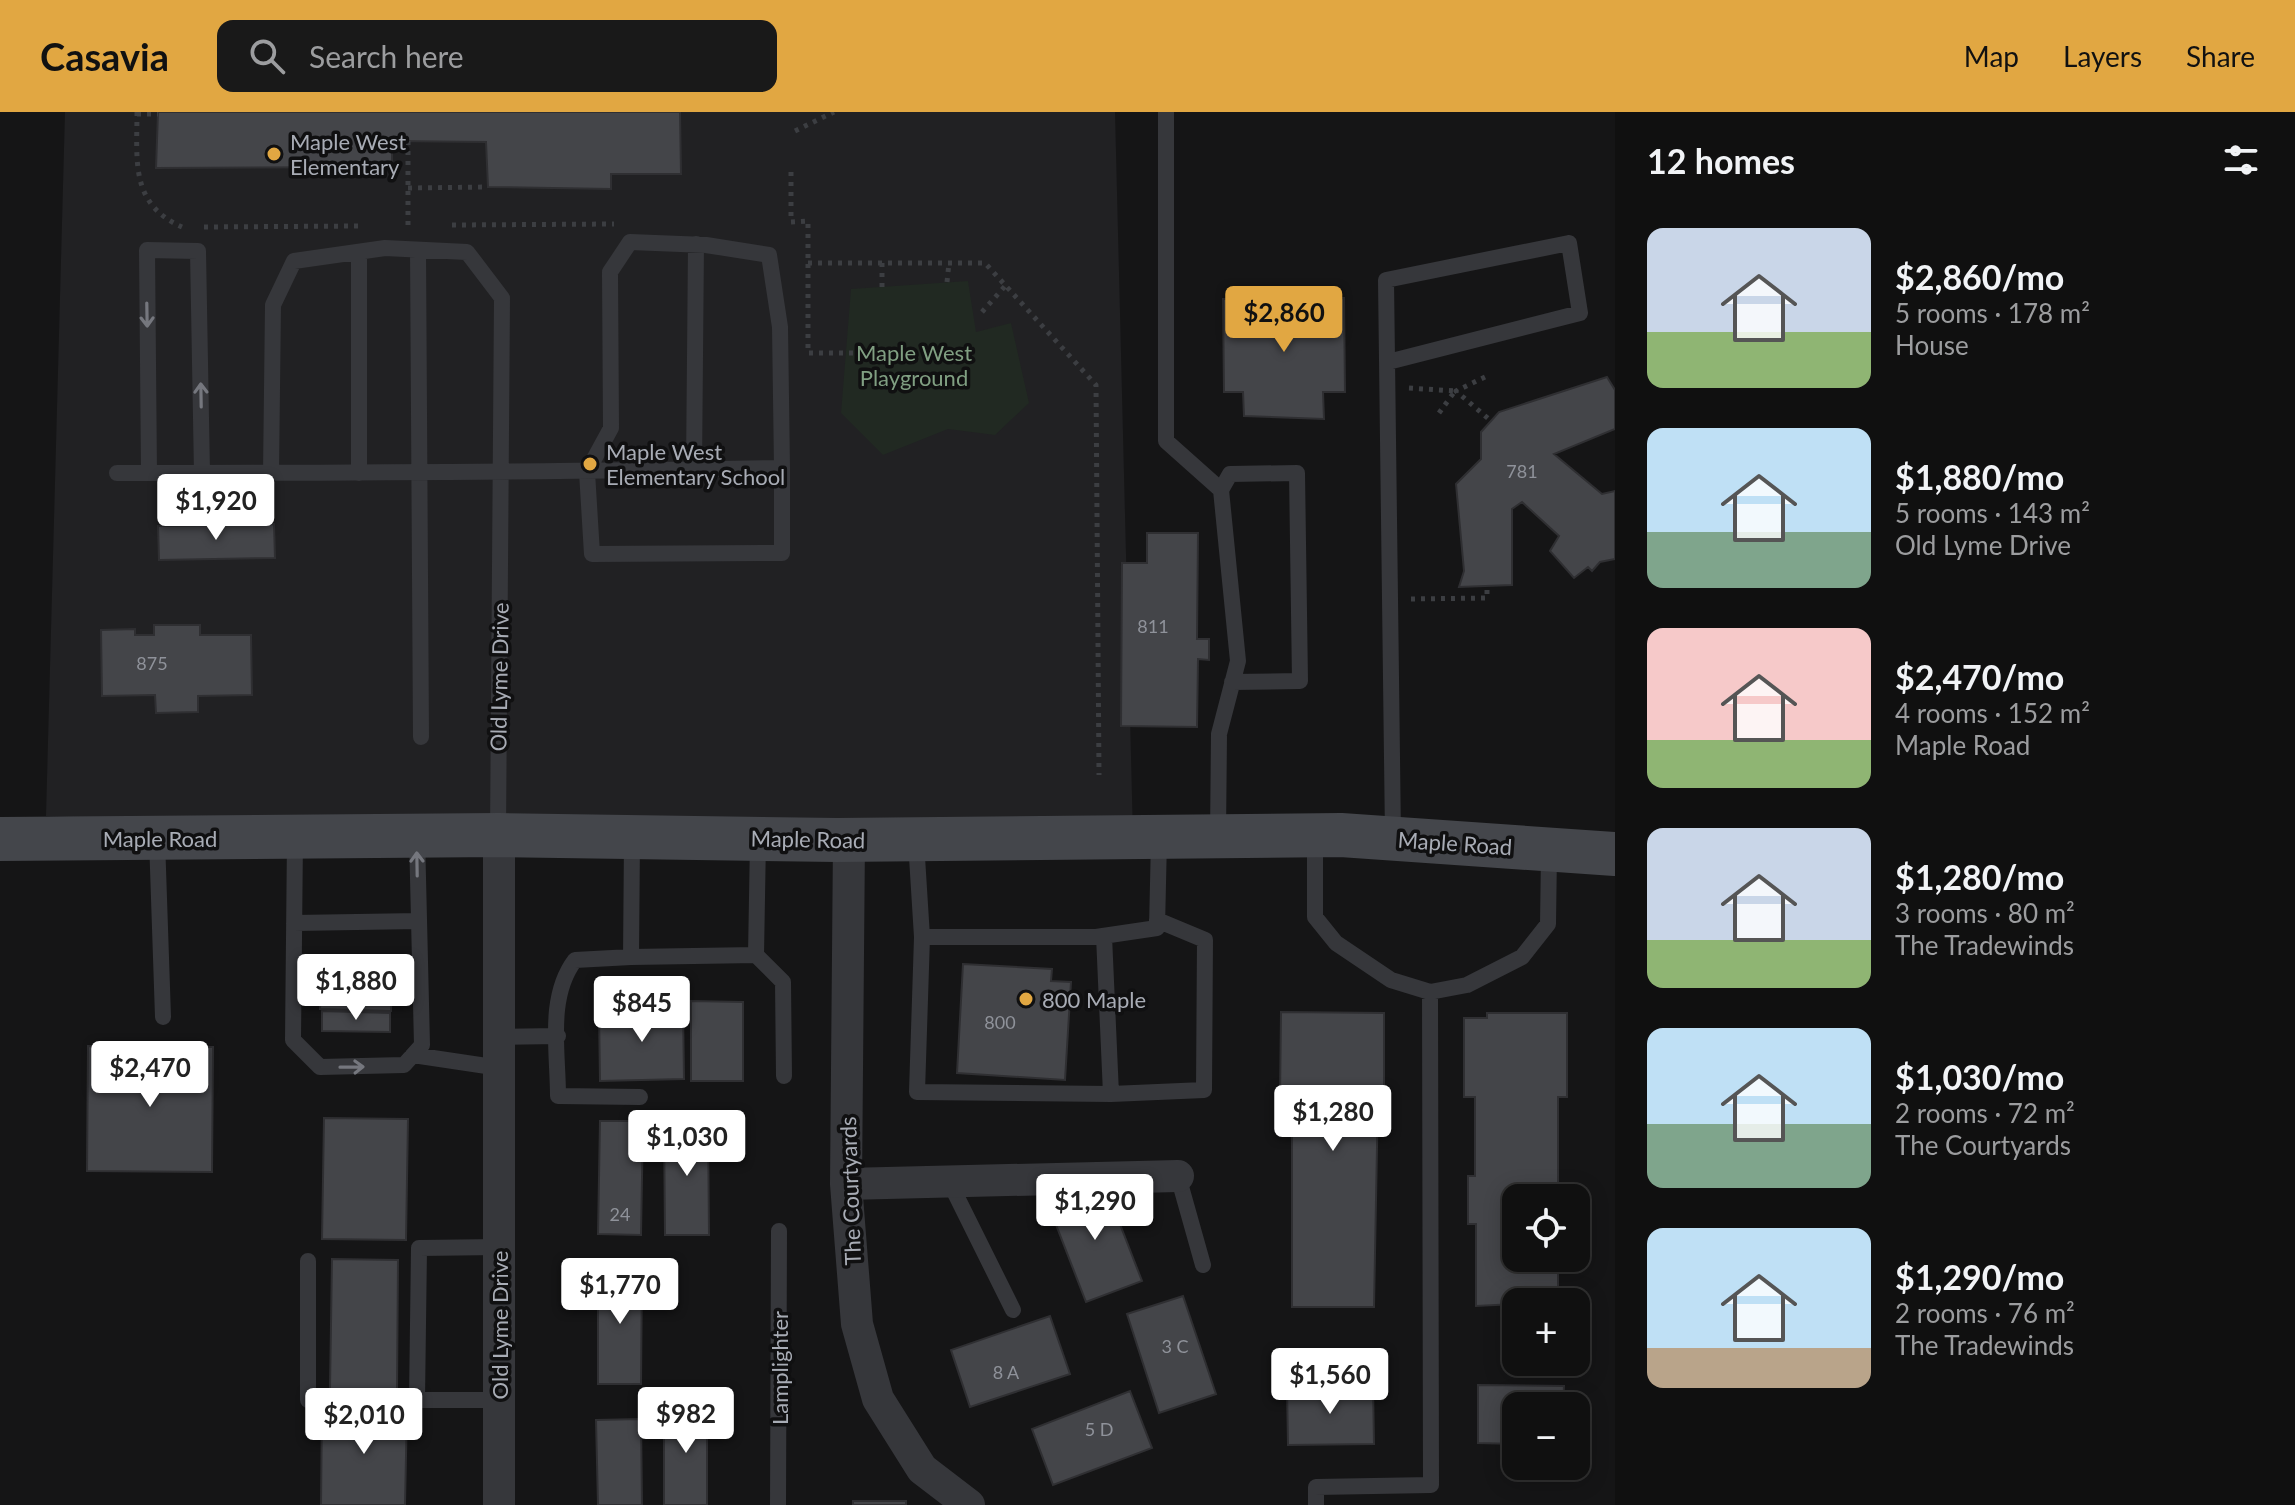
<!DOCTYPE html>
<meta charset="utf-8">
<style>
:root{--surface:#101010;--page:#191919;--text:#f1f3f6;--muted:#9c9d9f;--line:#303030;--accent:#e1a742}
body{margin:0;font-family:Lato,sans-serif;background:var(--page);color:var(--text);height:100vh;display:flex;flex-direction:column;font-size:30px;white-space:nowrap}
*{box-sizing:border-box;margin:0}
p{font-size:26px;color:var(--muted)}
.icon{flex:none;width:44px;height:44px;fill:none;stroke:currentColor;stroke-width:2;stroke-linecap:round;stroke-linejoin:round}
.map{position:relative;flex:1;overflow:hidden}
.drawer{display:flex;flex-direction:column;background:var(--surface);width:680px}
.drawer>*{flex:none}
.controls{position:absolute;left:1502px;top:1072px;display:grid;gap:16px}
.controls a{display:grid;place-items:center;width:88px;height:88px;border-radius:16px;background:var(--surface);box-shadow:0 4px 20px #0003,0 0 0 2px var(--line);font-size:40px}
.price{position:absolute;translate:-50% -68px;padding:0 18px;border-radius:8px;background:#fff;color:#222;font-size:26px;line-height:52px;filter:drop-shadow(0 2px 4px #0008)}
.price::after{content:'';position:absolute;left:50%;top:48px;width:24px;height:18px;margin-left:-12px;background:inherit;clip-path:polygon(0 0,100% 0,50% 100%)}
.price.selected{background:var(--accent);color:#111}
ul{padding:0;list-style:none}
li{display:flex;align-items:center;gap:24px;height:200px;padding:0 32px}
li span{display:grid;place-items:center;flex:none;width:224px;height:160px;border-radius:16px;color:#555}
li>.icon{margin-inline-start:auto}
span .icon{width:96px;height:96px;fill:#fffc;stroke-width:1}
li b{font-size:34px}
h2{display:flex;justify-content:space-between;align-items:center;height:96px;padding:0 32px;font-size:34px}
header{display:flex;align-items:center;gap:48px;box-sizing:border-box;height:112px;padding:0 40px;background:var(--accent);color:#111}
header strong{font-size:38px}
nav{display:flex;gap:44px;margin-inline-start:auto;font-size:28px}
.search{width:560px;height:72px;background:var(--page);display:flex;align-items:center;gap:20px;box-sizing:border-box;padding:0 28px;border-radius:16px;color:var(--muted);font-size:30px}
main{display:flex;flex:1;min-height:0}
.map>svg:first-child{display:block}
</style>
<header>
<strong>Casavia</strong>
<div class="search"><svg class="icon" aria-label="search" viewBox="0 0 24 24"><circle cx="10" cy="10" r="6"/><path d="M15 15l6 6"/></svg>Search here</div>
<nav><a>Map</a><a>Layers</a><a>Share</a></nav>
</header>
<main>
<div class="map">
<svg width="1615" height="1393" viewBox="0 0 1615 1393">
<rect width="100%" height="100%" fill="#151516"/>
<path fill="#212123" d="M65 0H1115L1133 725 499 723 46 704Z"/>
<path fill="#212922" d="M968 169 976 220 1011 211 1029 291 995 323 948 317 883 343 841 301 851 177Z"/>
<path fill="#444549" stroke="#2f2f32" stroke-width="2" d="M158 0H680L681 62H611V77L488 75 486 30 392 29V55L156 56Z
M1344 186 1345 280H1323L1324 307 1244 304 1243 280H1224L1223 187Z
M1607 265 1615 278V317L1554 342 1602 382 1615 379V447L1600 450 1592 459 1588 455 1574 466 1550 439 1559 424 1522 390 1512 397V473L1459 475 1464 459 1456 372 1481 347V320L1499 300Z
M274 412 275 446 159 448 158 414Z
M1147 421H1198L1197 527H1209V548L1198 547 1197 615 1121 614 1122 451H1147Z
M154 513H200V523H251L252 583 198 584V600L156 601 155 583 102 584 101 518 135 517V523H154Z
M963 852 1052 857 1051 869 1071 870 1065 968 957 961Z
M322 855 392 856 391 899 320 897Z
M691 889 743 890V969H691Z
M683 896 684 967 600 969 599 898Z
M322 899 390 901V920L322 919Z
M1281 900 1384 901V982H1378L1374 1195H1292V987H1280Z
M1487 901H1567V985H1558V1086H1516V1146H1558V1190L1476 1194V1112H1468V1064H1475V985H1464V906H1487Z
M88 934 213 935 212 1060 87 1059Z
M324 1006 408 1007 406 1128 322 1127Z
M708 1008 709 1123H665L664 1009Z
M600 1009H643L641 1123 598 1122Z
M1104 1071 1142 1169 1086 1190 1048 1092Z
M332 1147 398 1148 397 1278 330 1277Z
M598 1157H642L641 1272H598Z
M1183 1184 1216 1282 1159 1301 1127 1202Z
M1050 1204 1070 1262 970 1295 951 1238Z
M1478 1273 1564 1274 1563 1294H1516V1332L1478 1331Z
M1373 1274 1374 1332 1288 1333 1287 1275Z
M1130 1279 1152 1336 1053 1373 1032 1317Z
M664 1293H707V1393H664Z
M322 1295 407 1296 405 1393H321Z
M641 1307 642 1393H598L596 1308Z
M853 1389H906V1393H853Z"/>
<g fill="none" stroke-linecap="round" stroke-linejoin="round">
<path stroke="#3c3e42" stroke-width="5" stroke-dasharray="4 6" stroke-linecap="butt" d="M137 0C137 49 130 92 182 115
M137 2H158
M795 19 834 0
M408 29V114
M791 60V110L808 109V241H853
M408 76 488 75
M452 113 614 112
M204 115 358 114
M808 151H985L1096 273 1099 663
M947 170 949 151
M882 175V151
M982 200 1006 173
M1485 265 1456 279 1491 309
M1409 276 1456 279
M1439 301 1455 279
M1411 487 1487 486V474"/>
<path stroke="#36373b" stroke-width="16" d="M1166 0V329L1221 378 1238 549 1219 622 1218 723
M418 138 421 625
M1388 250 1580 201 1569 131 1386 168 1393 725
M694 358 696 132
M117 361C339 361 560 360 782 356V441L592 442 587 360 611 316 610 160 630 130 706 133 769 143 780 215 782 356
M149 361 147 138 198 139 202 361
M271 361 273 193 294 149 385 136 467 140 502 186 498 721
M359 361V140
M1221 378 1230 362 1297 361 1300 569 1232 570
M1315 725V805L1336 831 1391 868 1430 880 1467 873 1522 845 1548 812 1549 741
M295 726 293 928 320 955 404 953 422 933 417 724
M157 727 163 905
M632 727 631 845 575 848C547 885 558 939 558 984L640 985
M916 729 922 825H1096L1157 816 1159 727
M294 811 419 809
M1104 824 1111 982 1204 978 1205 828 1157 808
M922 825 917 980 1111 982
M756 843 783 870 784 964
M631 845 756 843 758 728
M499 925 558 924
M413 943 500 956
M1178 1064 1203 1153
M949 1069 1013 1198
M308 1149V1288H499
M417 1288 419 1136 499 1135
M778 1393 779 1119
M1316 1393V1375L1431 1373 1430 880"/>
<path stroke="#36373b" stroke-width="32" d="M499 723V1393
M849 727 846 1072 857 1212 878 1287 922 1357 969 1393
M846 1072 1178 1064"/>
<path stroke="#44464b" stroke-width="44" d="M0 727 499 723 837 728 1341 723 1615 742"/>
</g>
<defs><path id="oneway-shaft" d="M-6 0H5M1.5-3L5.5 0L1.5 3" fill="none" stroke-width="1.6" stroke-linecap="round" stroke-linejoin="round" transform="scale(2)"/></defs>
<g stroke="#75777e">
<use href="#oneway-shaft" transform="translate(147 203) rotate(89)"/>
<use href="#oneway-shaft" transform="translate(201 283) rotate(-91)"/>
<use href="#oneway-shaft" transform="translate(417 752) rotate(-91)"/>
<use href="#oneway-shaft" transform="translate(352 955) rotate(-1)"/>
</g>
<g fill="#e1a742" stroke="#101011" stroke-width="3">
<circle cx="274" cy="42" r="8"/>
<circle cx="590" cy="352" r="8"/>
<circle cx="1026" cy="887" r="8"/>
</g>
<g text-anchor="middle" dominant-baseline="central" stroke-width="7" stroke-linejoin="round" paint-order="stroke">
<g font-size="18" fill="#8f929a">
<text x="1522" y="359">781</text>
<text x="1153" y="514">811</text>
<text x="152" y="551">875</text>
<text x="1000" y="910">800</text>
<text x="620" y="1102">24</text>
<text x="1175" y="1234">3 C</text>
<text x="1006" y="1260">8 A</text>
<text x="1099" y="1317">5 D</text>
</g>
<g font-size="22" fill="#a8acb5" stroke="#101011" text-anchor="start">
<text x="290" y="29">Maple West<tspan x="290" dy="25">Elementary</tspan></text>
<text x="606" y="339">Maple West<tspan x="606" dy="25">Elementary School</tspan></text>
<text x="1042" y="887">800 Maple</text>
</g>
<g font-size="22" fill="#809f82" stroke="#101011">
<text x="914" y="240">Maple West<tspan x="914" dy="25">Playground</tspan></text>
</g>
<g font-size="22" fill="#a8acb5" stroke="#101011">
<text transform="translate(499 565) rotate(-89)">Old Lyme Drive</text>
<text x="160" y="726">Maple Road</text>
<text transform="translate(808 727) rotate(1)">Maple Road</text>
<text transform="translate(1455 731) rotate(4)">Maple Road</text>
<text transform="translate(850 1079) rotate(-92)">The Courtyards</text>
<text transform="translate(499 1213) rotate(-90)">Old Lyme Drive</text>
<text transform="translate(779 1256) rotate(-90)">Lamplighter</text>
</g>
</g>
</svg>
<div class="controls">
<a><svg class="icon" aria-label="locate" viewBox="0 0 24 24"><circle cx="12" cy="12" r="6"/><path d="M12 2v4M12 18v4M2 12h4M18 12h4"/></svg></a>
<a>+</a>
<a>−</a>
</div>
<b class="price selected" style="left:1284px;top:242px">$2,860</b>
<b class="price" style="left:216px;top:430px">$1,920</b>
<b class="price" style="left:356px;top:910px">$1,880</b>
<b class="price" style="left:642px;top:932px">$845</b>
<b class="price" style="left:150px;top:997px">$2,470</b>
<b class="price" style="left:1333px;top:1041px">$1,280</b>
<b class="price" style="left:687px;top:1066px">$1,030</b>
<b class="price" style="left:1095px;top:1130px">$1,290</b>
<b class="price" style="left:620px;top:1214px">$1,770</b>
<b class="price" style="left:1330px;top:1304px">$1,560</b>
<b class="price" style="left:686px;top:1343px">$982</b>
<b class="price" style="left:364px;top:1344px">$2,010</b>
</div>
<section class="drawer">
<h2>12 homes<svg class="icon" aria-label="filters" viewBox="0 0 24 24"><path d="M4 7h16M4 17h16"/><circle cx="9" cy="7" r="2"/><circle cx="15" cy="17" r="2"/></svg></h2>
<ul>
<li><span style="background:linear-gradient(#c9d6e8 65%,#8fb573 0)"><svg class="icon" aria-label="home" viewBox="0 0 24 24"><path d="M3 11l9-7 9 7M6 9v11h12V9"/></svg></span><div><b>$2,860/mo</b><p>5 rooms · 178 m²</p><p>House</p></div></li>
<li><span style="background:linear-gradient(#bfe0f5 65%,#7fa58c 0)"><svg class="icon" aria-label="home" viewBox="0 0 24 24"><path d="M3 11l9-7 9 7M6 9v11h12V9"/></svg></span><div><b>$1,880/mo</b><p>5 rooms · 143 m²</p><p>Old Lyme Drive</p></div></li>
<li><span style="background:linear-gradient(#f6c9c9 70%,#8fb573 0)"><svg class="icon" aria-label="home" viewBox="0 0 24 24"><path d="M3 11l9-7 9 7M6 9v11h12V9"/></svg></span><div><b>$2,470/mo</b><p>4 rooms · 152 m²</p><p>Maple Road</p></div></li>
<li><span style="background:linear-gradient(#c9d6e8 70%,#8fb573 0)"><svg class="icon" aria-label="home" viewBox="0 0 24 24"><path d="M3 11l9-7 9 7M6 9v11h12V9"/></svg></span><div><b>$1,280/mo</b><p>3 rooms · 80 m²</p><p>The Tradewinds</p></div></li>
<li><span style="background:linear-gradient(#bfe0f5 60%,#7fa58c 0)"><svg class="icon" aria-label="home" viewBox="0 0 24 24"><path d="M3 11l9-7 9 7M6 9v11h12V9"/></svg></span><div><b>$1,030/mo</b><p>2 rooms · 72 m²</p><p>The Courtyards</p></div></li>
<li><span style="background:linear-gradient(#bfe0f5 75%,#b9a48a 0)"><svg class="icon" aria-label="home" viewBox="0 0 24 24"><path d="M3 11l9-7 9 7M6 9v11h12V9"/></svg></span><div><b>$1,290/mo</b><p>2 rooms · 76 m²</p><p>The Tradewinds</p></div></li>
</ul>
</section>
</main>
